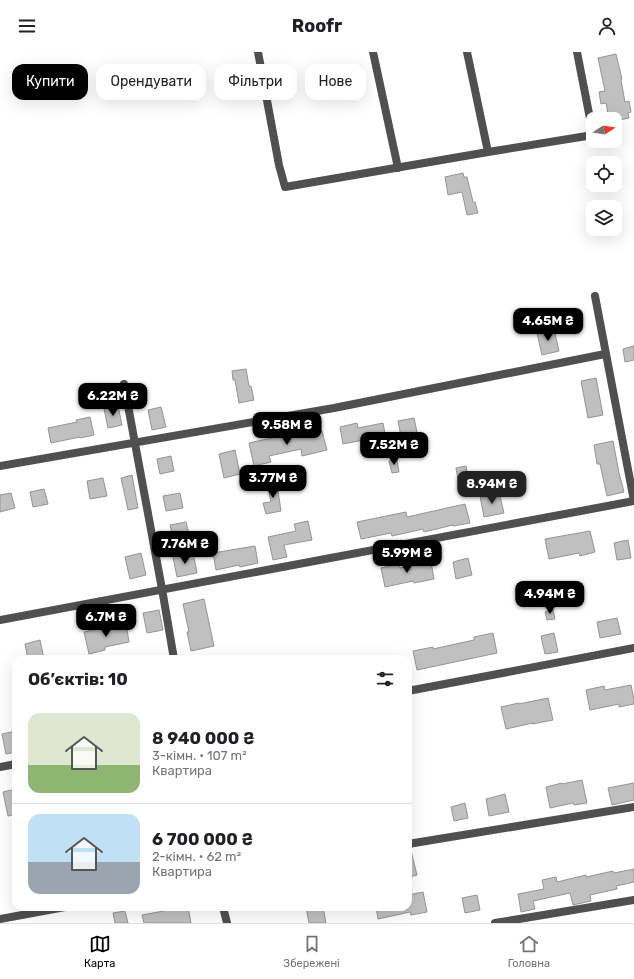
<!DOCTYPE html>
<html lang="uk">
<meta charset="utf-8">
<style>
:root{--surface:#fff;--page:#f6f6f6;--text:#202124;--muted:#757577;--line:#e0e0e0;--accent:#000}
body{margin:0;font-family:Rubik,sans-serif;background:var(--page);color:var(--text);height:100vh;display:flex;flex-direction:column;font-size:15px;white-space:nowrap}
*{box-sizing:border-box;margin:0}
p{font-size:13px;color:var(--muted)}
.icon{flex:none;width:22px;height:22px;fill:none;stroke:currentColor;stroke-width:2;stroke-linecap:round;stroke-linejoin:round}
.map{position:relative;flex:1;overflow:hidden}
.drawer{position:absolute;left:12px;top:603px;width:400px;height:256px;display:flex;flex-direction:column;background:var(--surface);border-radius:12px;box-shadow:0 4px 16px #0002}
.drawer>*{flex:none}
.top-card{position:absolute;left:12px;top:12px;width:400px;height:36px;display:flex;gap:8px}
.needle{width:26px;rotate:78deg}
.buttons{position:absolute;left:586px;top:60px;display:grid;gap:8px}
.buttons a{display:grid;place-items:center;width:36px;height:36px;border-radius:8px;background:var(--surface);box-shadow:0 4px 16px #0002;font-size:20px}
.price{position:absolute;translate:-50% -34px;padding:0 9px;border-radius:8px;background:var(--accent);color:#fff;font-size:13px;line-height:26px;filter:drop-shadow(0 1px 2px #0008)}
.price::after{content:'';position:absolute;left:50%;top:24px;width:12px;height:9px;margin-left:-6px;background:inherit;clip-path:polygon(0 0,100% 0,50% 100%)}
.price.selected{background:#222;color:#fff}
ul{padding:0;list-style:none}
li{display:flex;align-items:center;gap:12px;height:100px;padding:0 16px}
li+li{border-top:1px solid var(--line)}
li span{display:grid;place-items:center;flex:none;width:112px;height:80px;border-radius:12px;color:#555}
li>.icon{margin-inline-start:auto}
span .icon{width:48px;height:48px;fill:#fffc;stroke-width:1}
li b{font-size:17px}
h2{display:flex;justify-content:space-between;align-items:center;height:48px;padding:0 16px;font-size:17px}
.tag{padding:0 14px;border-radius:12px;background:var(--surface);box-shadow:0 4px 16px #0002;font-size:14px;line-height:36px}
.tag.selected{background:var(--accent);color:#fff}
header{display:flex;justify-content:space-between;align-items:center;height:52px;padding:0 16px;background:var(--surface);font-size:18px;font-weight:700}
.dock{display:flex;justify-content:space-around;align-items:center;height:56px;border-top:1px solid var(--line);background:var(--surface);font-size:11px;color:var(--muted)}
.dock a{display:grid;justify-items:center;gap:2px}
.dock .selected{color:var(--accent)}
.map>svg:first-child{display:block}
</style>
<header><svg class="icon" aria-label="menu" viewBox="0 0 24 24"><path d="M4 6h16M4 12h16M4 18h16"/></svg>Roofr<svg class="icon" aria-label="person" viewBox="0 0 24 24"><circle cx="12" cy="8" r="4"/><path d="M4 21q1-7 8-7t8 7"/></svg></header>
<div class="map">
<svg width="634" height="871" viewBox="0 0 634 871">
<rect width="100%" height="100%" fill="#fff"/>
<path fill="#c0c0c0" stroke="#949494" d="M616 2 622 27 621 28 625 50 629 49 631 60 628 61 629 66 615 69V67H609L606 51 601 52 599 40 605 39 598 6Z
M463 121 464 125H467L473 150H475L478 161 467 163 462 140 448 143 445 125Z
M554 277 559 299 542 303 537 281Z
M634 294V308L625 310 623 297Z
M246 317 249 334H251L254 348 239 351 235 328H233L232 319Z
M596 326 603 363 588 366 581 329Z
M118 354 122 373 108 376 104 357Z
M161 355 166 375 152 378 148 358Z
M90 365 94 383 80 386V385L51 391 48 376 77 370 76 368Z
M414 366 417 380 401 384 398 369Z
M357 371 358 376 383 371 387 392 376 395 374 386 343 392 340 375Z
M322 379 327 398 302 404 301 397 269 404 271 410 254 414 249 391 289 382 290 386Z
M613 389 619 421 624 440 607 444 600 412H597L594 393Z
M235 398 240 422 224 426 219 402Z
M171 404 174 419 160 422 157 407Z
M397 408 399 420 392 421 389 409Z
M466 414 468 425 458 427 456 416Z
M132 423 138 456 128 458 121 426Z
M103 426 107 444 90 447 87 429Z
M278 429 280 438 278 439 281 459 266 462 263 451 271 450 267 431Z
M44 437 48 452 33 455 30 440Z
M499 440 504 461 484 465 480 444Z
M11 441 15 456 0 460V443Z
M180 441 183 456 166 459 163 444Z
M465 452 470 471 453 474V473L424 480 423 477 392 484 391 481 361 487 357 470 406 460 407 465Z
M308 469 312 488 284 493 287 505 273 508 268 485 296 479 294 472Z
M186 470 190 486 174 490 170 473Z
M590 479 595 500 580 504 579 501 549 507 545 487Z
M628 488 631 506 617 508 614 491Z
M255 494 258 511 240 515 239 513 216 518 213 501Z
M141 501 146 523 130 527 125 505Z
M193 501 197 521 177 525 173 505Z
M468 506 472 523 456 527 453 510Z
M431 510 434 527 414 531 413 529 385 535 381 516 399 512 400 516Z
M204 547 214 594 191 599 187 580H189L183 552Z
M159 558 163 578 147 581 143 561Z
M553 558 555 567 547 568 545 560Z
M617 566 621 582 600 586 597 570Z
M126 571 129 590 105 595V598L89 602 84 580Z
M493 581 497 601 417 618 413 599 433 595V597L474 588V585Z
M554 581 558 600 545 602 541 584Z
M40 588 44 607H28L25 592Z
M631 633 634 647V652L619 655V652L590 658 586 638 604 634 605 638Z
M548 646 553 668 533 672V671L506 677 501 655 519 651V652Z
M16 679V700L6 702 2 682Z
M582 728 587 751 574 753 573 751 550 756 546 735 562 731V732Z
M634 731V748L612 753 608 736Z
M16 737V762L8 764 3 740Z
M505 742 509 760 489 764 486 747Z
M465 751 468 766 454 769 451 755Z
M408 799H411L417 823 410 825 408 818Z
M634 817V830L616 834 617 837 590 843 591 849 573 853 570 841 533 849 535 857 521 860 518 842 544 837 542 828 556 825 557 830 586 823V825L613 819 614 821Z
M423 840 427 860 411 863 410 860 378 867 376 855H408V843Z
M477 843 480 858 465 861 462 846Z
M185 855H188L191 871H144L142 863Z
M306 855H323L326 871H309Z
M125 859 128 871H115L113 861Z"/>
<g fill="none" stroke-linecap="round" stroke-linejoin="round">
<path stroke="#505050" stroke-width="8" d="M258 0 279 113 285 135 488 100 593 83
M373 0 398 116
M467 0 488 100
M577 0 593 82
M595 244 634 449
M124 332 162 537 174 607
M0 414 334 356 605 302
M0 568 634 449
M408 639 634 596
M0 715 16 712
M408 792 634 755
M223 855 227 871
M0 867 65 855
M495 871 634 848"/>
</g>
</svg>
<div class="buttons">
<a><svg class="needle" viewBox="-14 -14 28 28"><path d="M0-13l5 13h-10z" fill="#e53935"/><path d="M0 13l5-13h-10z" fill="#757577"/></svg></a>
<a><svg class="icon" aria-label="locate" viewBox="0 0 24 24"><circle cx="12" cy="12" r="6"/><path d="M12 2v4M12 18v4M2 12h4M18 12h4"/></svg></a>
<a><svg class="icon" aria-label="layers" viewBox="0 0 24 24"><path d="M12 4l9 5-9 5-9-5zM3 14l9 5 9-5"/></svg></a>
</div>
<b class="price" style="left:548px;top:290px">4.65M ₴</b>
<b class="price" style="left:113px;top:365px">6.22M ₴</b>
<b class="price" style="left:287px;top:394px">9.58M ₴</b>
<b class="price" style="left:394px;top:414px">7.52M ₴</b>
<b class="price" style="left:273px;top:447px">3.77M ₴</b>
<b class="price selected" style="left:492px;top:453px">8.94M ₴</b>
<b class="price" style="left:185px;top:513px">7.76M ₴</b>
<b class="price" style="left:407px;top:522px">5.99M ₴</b>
<b class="price" style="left:550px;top:563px">4.94M ₴</b>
<b class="price" style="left:106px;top:586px">6.7M ₴</b>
<div class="top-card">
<a class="tag selected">Купити</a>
<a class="tag">Орендувати</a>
<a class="tag">Фільтри</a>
<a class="tag">Нове</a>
</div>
<section class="drawer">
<h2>Об’єктів: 10<svg class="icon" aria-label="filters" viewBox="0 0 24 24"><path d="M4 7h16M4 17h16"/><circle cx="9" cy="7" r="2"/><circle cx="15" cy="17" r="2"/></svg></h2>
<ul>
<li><span style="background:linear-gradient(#dfe7d0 65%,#8fb573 0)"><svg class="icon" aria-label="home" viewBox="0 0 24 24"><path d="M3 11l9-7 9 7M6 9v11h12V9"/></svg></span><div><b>8 940 000 ₴</b><p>3-кімн. · 107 m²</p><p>Квартира</p></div></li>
<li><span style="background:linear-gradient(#bfe0f5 60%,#9aa5b1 0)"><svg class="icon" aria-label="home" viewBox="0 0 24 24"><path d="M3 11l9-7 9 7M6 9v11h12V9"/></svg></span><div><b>6 700 000 ₴</b><p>2-кімн. · 62 m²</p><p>Квартира</p></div></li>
</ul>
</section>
</div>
<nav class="dock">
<a class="selected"><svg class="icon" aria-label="map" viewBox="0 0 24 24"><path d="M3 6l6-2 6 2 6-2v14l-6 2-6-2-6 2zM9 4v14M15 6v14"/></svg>Карта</a>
<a><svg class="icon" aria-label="saved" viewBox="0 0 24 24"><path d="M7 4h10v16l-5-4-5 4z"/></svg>Збережені</a>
<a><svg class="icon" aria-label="home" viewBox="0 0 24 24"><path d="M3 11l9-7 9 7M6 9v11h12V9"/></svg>Головна</a>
</nav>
